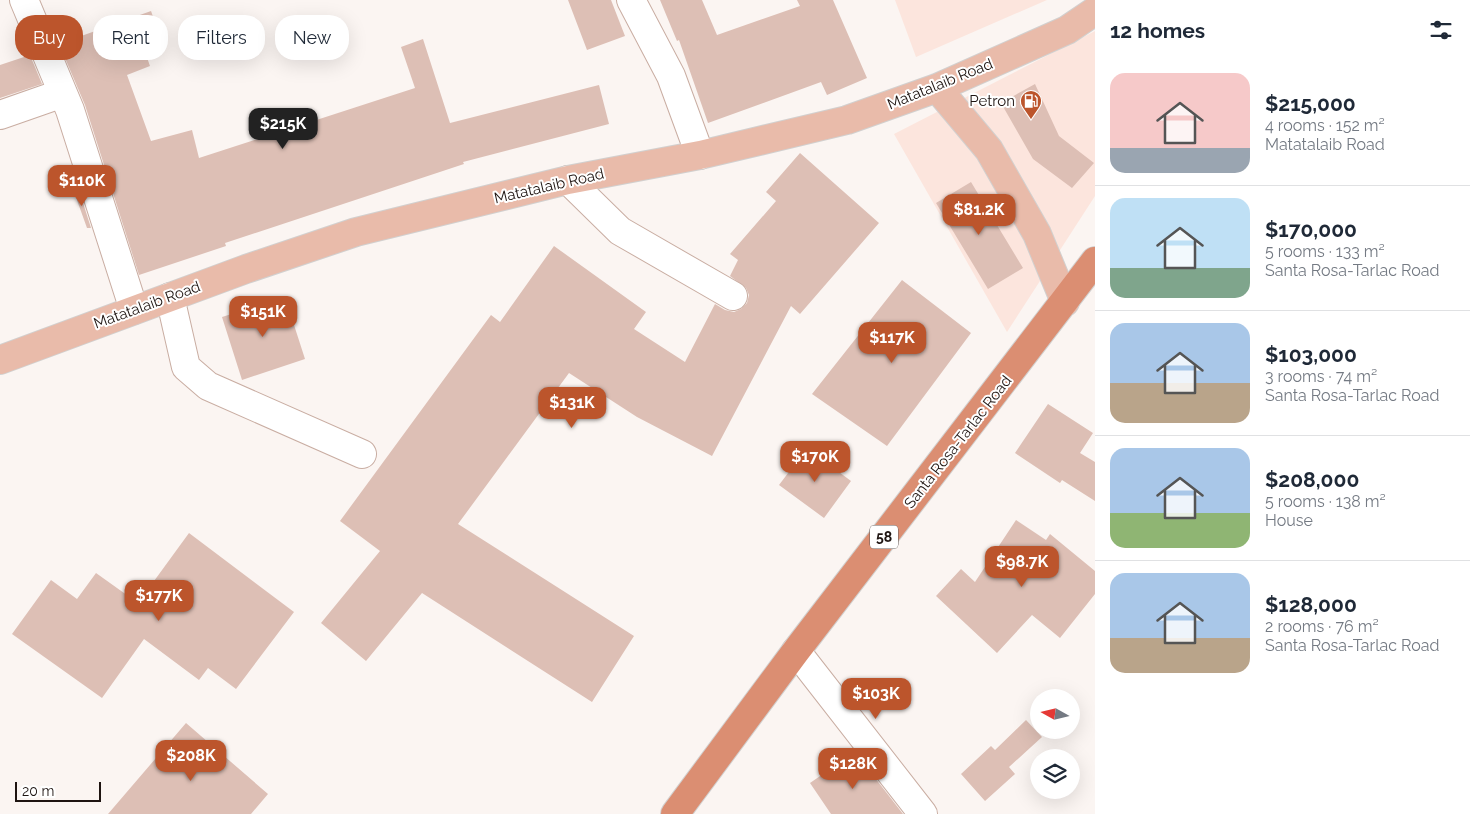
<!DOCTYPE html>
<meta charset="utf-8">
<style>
:root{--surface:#fff;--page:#f2f2f3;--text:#1f2937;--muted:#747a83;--line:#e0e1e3;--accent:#bc552c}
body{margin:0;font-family:Raleway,sans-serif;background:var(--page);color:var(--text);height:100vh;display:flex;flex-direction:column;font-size:19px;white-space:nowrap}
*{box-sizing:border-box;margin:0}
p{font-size:16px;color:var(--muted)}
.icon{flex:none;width:28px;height:28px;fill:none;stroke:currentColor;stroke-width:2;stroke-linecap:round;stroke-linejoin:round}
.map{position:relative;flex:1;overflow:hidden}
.sheet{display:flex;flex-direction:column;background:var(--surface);width:375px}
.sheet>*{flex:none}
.hud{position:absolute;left:15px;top:15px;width:475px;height:45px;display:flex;gap:10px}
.needle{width:32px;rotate:278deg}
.controls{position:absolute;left:1030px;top:689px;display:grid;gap:10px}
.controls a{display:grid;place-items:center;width:50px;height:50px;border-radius:50%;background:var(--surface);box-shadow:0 5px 20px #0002;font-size:25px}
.scale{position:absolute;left:15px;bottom:12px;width:86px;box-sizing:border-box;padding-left:5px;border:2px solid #1e1411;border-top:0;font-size:14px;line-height:18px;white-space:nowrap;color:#1e1411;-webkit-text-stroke:4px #fff;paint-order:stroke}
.price{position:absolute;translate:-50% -42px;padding:0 11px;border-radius:10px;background:var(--accent);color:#fff;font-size:16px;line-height:32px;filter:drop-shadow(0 1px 2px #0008)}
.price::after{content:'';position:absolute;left:50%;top:30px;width:15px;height:11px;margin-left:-8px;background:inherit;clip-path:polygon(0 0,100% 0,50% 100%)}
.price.selected{background:#222;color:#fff}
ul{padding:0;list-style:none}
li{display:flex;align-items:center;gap:15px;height:125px;padding:0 15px}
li+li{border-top:1px solid var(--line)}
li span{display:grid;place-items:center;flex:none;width:140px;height:100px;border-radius:15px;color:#555}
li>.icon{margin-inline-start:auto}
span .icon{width:60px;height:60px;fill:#fffc;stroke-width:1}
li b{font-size:21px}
h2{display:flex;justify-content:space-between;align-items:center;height:60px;padding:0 15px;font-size:21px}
.pill{padding:0 18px;border-radius:20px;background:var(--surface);box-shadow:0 5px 20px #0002;font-size:18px;line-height:45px}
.pill.selected{background:var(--accent);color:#fff}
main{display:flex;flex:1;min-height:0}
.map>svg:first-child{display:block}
</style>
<main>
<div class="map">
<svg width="1095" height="814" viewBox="0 0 1095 814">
<rect width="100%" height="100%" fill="#fbf5f2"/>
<path fill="#fce5dd" d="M895 0H1047L916 57Z
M1095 31V196L1007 332 894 134Z"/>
<path fill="#ddbfb5" d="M568 0H611L625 36 587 50Z
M660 0H702L717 35 800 6 797 0H833L867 78 827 95 821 82 708 123 679 40 677 41Z
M151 11 162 42 144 49 150 66 127 75 151 141 192 130 199 158 415 88 401 47 423 39 450 123 599 85 609 124 463 162 464 164 225 243 226 246 139 275 85 105 59 44Z
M30 55 42 84 0 98V65Z
M1035 84 1059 136 1094 163 1072 188 1033 159 1001 103Z
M800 153 879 223 800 314 791 306 712 456 637 417 569 373 458 524 634 636 592 702 422 593 366 661 321 623 380 551 340 521 491 315 500 322 554 246 646 312 634 329 685 362 715 304 725 310 734 312 741 309 747 303 749 295 746 288 730 276 738 260 730 254 776 201 766 192Z
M971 182 1023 268 988 289 936 203Z
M78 187 91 228H87L73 189Z
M902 280 971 333 887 446 812 394Z
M285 297 305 359 242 380 222 317Z
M1048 404 1093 433 1080 453 1095 462V501L1062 480 1060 483 1015 453Z
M807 448 851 481 824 518 779 485Z
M1016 520 1046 540 1050 534 1095 571V594L1060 638 1032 615 997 653 936 596 961 569 975 582Z
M189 533 294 612 236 689 208 668 199 680 144 639 102 698 12 634 51 580 77 599 96 573 138 603Z
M1026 720 1042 737 1009 767 1015 774 985 801 961 774 991 746 995 750Z
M186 723 268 794 251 814H108Z
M855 752 903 814H831L810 783Z"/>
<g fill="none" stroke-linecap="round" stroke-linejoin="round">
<g stroke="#c9ada2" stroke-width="30">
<path id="minor" d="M24 0 70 110 134 310
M631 0 671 76 700 155
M0 115 63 93
M568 180 620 231 733 296
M170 297 186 367 208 386 362 454
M796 651 923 814"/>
</g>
<g stroke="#d2d0cf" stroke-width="30">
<path id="major" d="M937 88 989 150 1037 234 1065 302
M0 360 246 269 356 232 568 180 700 155 847 120 937 88 1067 30 1095 11"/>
</g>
<g stroke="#d2d0cf" stroke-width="30">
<path id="highway" d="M675 814 796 651 1095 261"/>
</g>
<use href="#minor" stroke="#fff" stroke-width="28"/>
<use href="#major" stroke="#e9bbaa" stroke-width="28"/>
<use href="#highway" stroke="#db8e72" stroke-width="28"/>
</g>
<defs>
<g id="fuel-pin" transform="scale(1.125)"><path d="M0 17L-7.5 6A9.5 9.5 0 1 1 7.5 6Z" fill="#bc552c" stroke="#fff"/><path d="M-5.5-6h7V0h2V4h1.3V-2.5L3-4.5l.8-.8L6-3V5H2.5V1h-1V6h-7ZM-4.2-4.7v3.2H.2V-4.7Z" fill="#fff"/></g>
</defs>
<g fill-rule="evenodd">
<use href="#fuel-pin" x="1031" y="101"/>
</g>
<g text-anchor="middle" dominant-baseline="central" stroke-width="4" stroke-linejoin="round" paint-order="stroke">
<rect fill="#fff" stroke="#625a58" stroke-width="1" x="870" y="525.5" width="28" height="23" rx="4"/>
<g font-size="14" font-weight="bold" fill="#1e1411">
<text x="884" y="537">58</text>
</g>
<g font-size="15" fill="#1e1411" stroke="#fff">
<text transform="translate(940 84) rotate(-22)">Matatalaib Road</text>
<text transform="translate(549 186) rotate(-13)">Matatalaib Road</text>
<text transform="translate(147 305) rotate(-20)">Matatalaib Road</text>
<text transform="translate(958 442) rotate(-52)">Santa Rosa-Tarlac Road</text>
</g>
<g font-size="15" fill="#1e1411" stroke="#fff" text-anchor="end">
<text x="1015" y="101">Petron</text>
</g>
</g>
</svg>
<div class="controls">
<a><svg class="needle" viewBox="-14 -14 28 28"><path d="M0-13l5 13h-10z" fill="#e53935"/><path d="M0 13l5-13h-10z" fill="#747a83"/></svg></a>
<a><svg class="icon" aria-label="layers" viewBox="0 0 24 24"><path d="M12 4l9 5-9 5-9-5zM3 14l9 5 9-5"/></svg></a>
</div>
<div class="scale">20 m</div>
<b class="price selected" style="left:283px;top:150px">$215K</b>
<b class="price" style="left:82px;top:207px">$110K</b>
<b class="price" style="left:979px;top:236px">$81.2K</b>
<b class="price" style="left:263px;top:338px">$151K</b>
<b class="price" style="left:892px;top:364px">$117K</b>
<b class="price" style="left:572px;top:429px">$131K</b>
<b class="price" style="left:815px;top:483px">$170K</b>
<b class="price" style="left:1022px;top:588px">$98.7K</b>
<b class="price" style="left:159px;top:622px">$177K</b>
<b class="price" style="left:876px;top:720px">$103K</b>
<b class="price" style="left:191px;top:782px">$208K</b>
<b class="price" style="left:853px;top:790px">$128K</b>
<div class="hud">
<a class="pill selected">Buy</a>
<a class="pill">Rent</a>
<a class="pill">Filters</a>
<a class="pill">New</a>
</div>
</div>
<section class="sheet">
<h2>12 homes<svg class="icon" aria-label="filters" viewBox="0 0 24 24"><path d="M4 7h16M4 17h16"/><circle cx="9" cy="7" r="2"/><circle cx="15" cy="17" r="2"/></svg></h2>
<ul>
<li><span style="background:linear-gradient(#f6c9c9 75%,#9aa5b1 0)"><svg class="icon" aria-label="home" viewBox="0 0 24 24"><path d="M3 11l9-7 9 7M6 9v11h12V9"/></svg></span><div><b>$215,000</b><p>4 rooms · 152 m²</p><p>Matatalaib Road</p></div></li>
<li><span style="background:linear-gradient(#bfe0f5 70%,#7fa58c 0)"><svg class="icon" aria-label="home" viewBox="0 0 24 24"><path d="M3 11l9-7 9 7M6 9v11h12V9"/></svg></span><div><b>$170,000</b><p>5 rooms · 133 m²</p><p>Santa Rosa-Tarlac Road</p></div></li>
<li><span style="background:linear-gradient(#a9c7e8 60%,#b9a48a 0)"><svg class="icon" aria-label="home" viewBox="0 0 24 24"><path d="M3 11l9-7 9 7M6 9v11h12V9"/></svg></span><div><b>$103,000</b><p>3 rooms · 74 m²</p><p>Santa Rosa-Tarlac Road</p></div></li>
<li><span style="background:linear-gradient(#a9c7e8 65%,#8fb573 0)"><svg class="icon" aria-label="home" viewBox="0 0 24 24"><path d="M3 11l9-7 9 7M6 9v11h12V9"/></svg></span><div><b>$208,000</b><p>5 rooms · 138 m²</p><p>House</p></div></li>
<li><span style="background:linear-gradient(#a9c7e8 65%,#b9a48a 0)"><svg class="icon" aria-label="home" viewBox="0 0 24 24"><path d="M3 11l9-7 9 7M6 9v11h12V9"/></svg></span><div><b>$128,000</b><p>2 rooms · 76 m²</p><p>Santa Rosa-Tarlac Road</p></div></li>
</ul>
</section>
</main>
